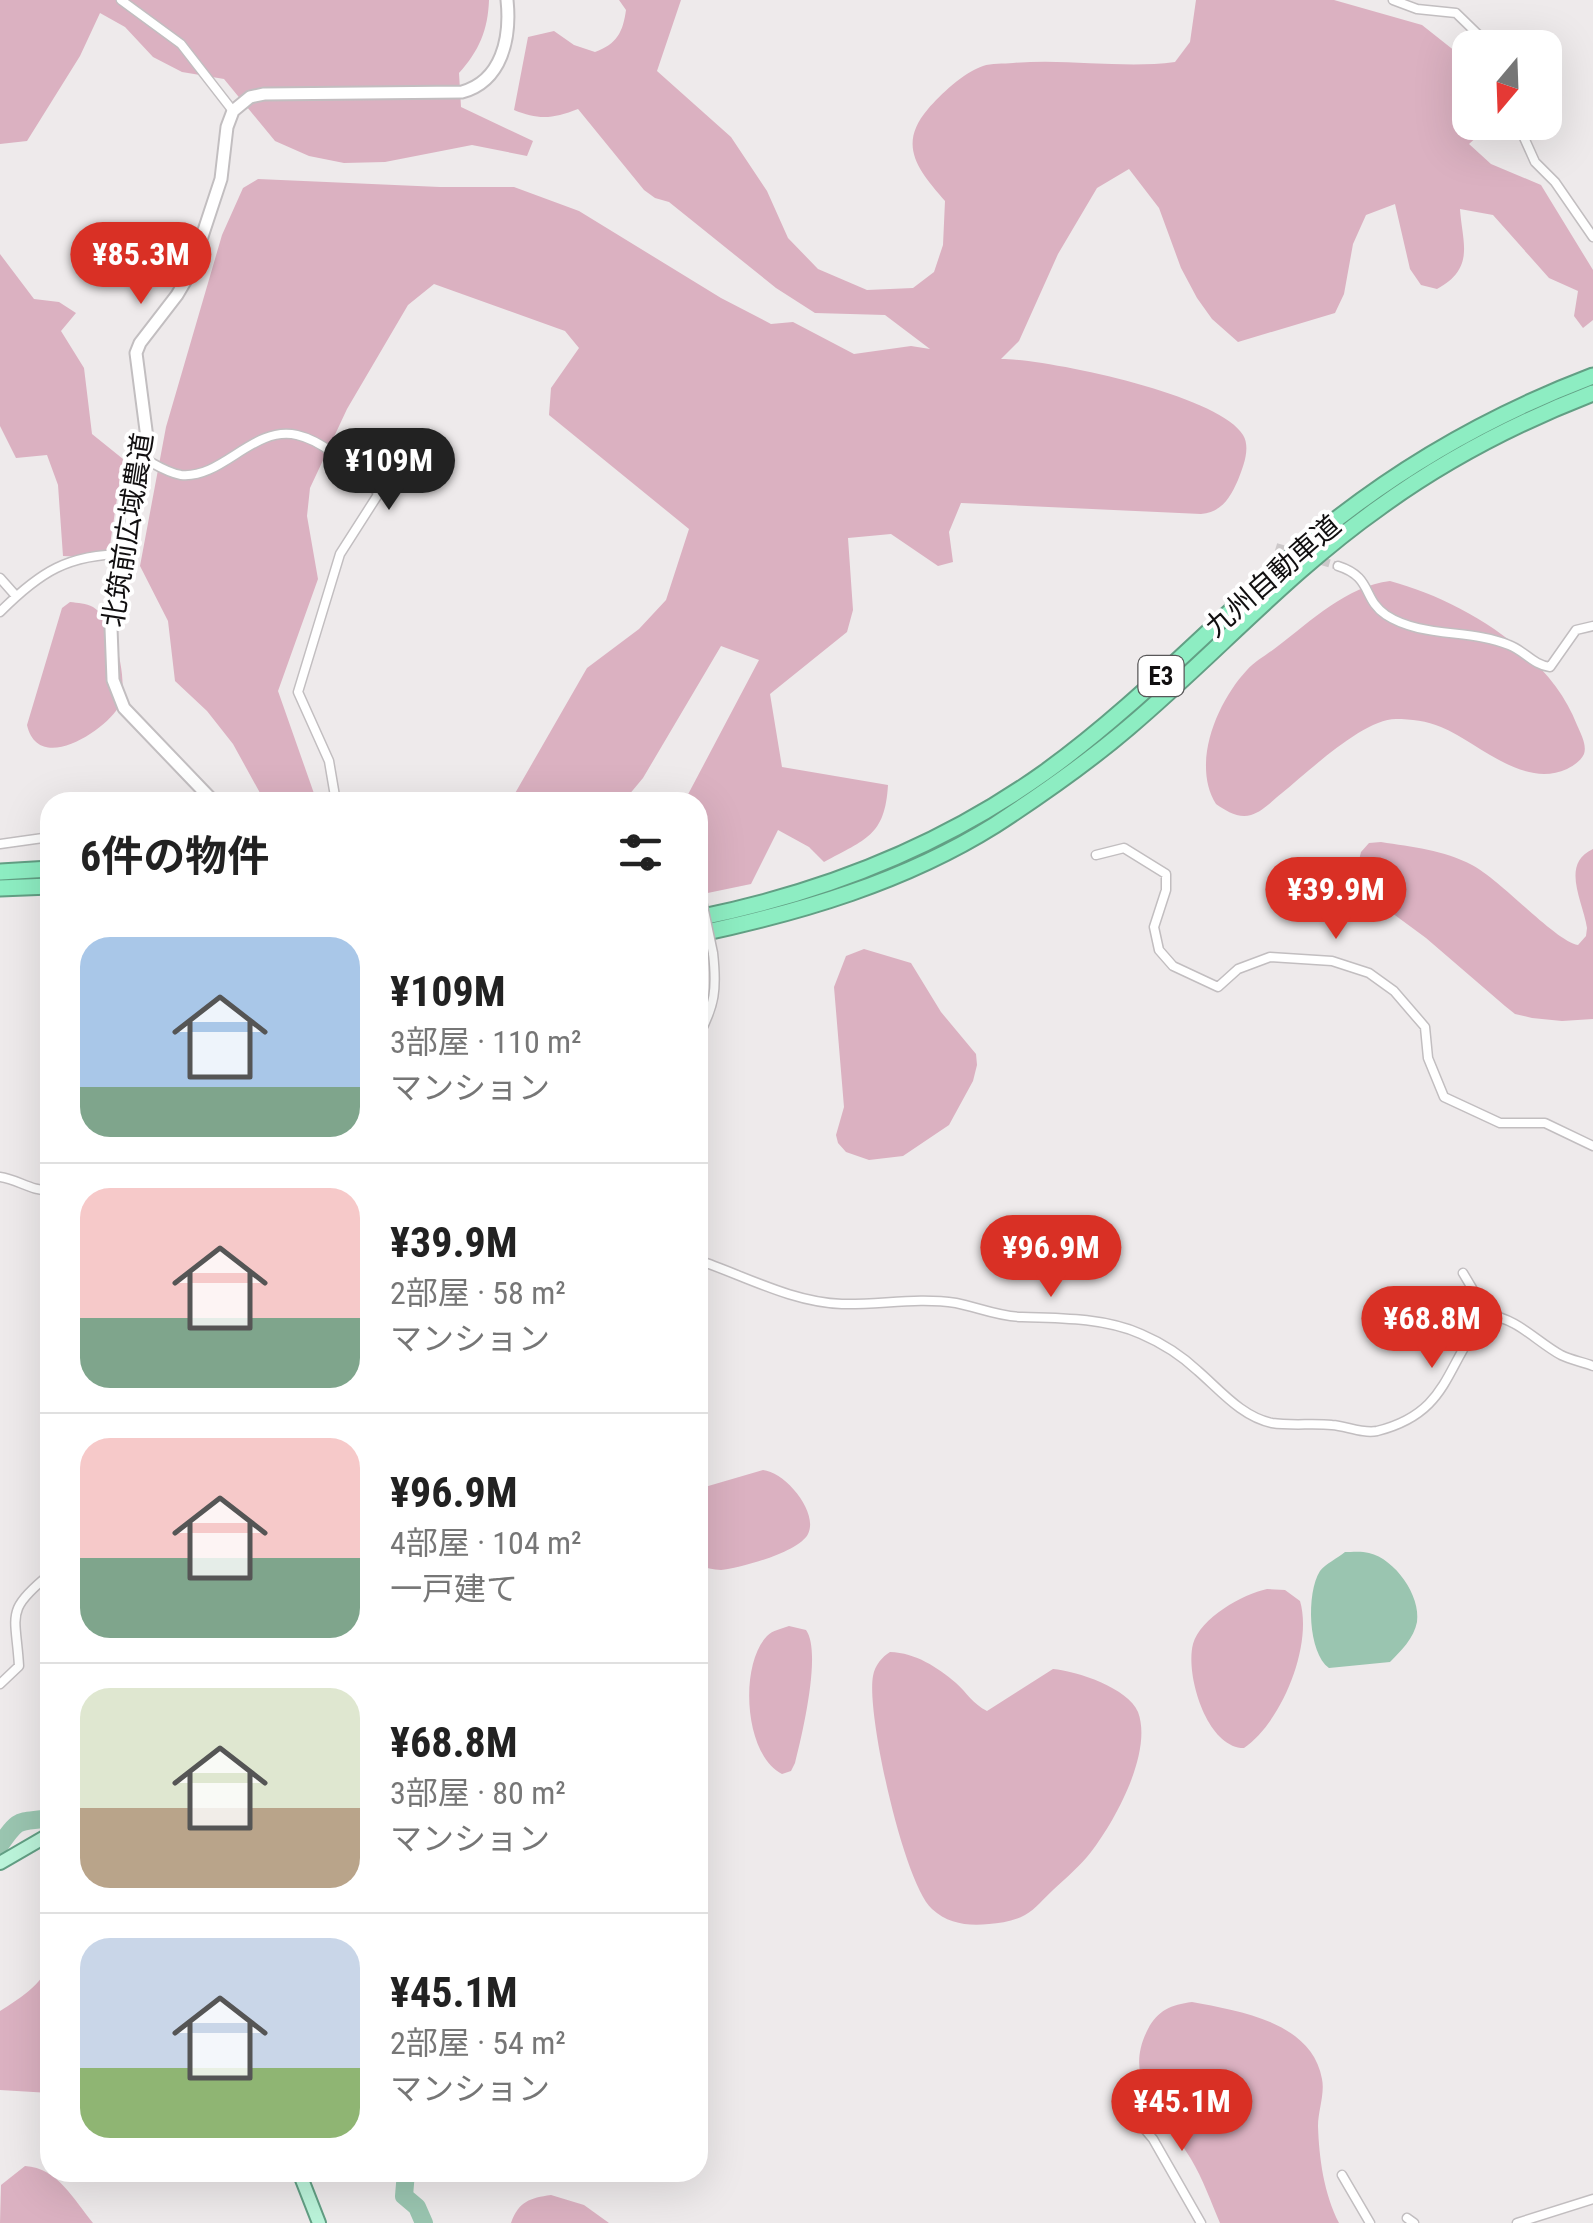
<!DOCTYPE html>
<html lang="ja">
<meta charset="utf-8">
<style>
:root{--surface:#fff;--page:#f2f2f2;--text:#222;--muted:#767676;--line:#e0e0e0;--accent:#d93025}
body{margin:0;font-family:"Roboto Condensed","Noto Sans JP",sans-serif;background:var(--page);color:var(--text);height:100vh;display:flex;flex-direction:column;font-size:38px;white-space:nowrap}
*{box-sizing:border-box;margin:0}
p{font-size:32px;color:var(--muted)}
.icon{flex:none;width:55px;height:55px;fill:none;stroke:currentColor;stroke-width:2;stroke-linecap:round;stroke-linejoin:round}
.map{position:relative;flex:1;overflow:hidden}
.drawer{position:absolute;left:40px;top:792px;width:668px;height:1390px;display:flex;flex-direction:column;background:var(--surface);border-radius:30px;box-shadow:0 10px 40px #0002}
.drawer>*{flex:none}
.needle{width:65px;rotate:199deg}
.buttons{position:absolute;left:1452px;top:30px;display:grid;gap:20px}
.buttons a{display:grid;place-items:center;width:110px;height:110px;border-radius:20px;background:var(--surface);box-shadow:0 10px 40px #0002;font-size:50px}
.price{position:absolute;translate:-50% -85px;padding:0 22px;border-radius:35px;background:var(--accent);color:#fff;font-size:32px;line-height:65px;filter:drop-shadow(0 2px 5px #0008)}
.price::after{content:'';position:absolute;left:50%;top:60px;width:30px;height:22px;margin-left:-15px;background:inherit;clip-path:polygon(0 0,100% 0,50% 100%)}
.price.active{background:#222;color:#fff}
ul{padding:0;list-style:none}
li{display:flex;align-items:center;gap:30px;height:250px;padding:0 40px}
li+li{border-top:2px solid var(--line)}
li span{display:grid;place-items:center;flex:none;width:280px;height:200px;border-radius:30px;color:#555}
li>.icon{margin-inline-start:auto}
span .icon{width:120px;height:120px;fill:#fffc;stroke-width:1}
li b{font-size:42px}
h2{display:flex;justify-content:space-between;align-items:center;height:120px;padding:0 40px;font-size:42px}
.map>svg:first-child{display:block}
</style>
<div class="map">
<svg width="1593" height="2223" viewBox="0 0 1593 2223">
<rect width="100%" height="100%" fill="#eeeaeb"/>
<path fill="#dbb1c1" d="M0 0H489C488 30 479 51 459 73L461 107 533 141 527 156 472 145 385 162 344 163 309 156 275 141 224 79 182 72 153 57 125 27 100 13 80 56 27 141 0 144Z
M619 0H681L657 71 731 137 767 191 788 238 818 269 867 290 913 288 934 272 943 245 945 201C918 170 897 145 928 109 941 94 963 73 983 66 991 63 1004 64 1013 63 1067 58 1122 69 1175 62L1190 42 1196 0H1334L1422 25 1470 63V122L1492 123 1469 144 1491 164 1541 185 1593 270V320L1583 328 1574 316 1578 291 1549 278 1493 215 1460 209C1462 242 1476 268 1437 289L1421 285 1410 269 1395 204 1366 215 1353 244 1344 294 1335 313 1238 342 1212 319 1197 298 1181 268 1159 208 1129 169 1097 188 1058 254 1019 341 1001 359C1047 359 1220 395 1243 435 1251 448 1243 467 1238 480 1230 498 1222 512 1201 514L961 503 949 532 953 562 938 566 891 534 848 538 853 610 847 632 770 694 782 767 888 785C885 836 866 839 824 862L809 847 778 830 751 884 698 895V802H684L759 660 721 646 643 778 623 802H510L587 668 639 629 666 600 689 529 549 415 551 388 579 348 565 331 434 284 408 305 347 409 310 488 307 516 318 579 278 691 317 802H265L233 744 207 711 175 681 168 621 140 566 166 427 222 235 243 188 258 179 440 187H514L579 211 721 298 771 324 793 322 854 354 911 346 930 349 885 315 815 313 776 288 669 202 655 198 644 190 578 109C553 119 538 120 514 110L528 37 554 31 574 45 595 52C617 44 623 32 626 10Z
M0 254 34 299 59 302 76 313 61 331 84 368 92 434 123 459 108 558 63 556 58 485 47 455 16 458 0 426Z
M1390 581C1461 600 1550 653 1577 725 1581 734 1587 745 1584 754 1581 761 1573 766 1567 769 1523 789 1479 743 1441 727 1427 721 1411 719 1396 719 1363 719 1308 772 1282 793 1273 800 1262 812 1251 815 1239 819 1226 811 1216 804 1191 764 1217 702 1247 670 1255 661 1268 654 1278 646 1311 621 1347 586 1390 581Z
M70 602C78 603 86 603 93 607 115 620 131 687 118 708 103 732 38 774 27 725L62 608Z
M1381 842C1412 847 1444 850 1472 865 1501 880 1555 941 1578 945L1586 936 1587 928C1583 901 1560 864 1593 849V1019L1562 1021 1532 1018 1515 1014 1505 1006 1426 938 1369 896 1361 881 1358 864 1361 852 1369 843Z
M864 949 911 963 941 1012 976 1054 977 1065 973 1081 949 1125 903 1156 869 1160 846 1152 838 1143 836 1135 844 1107 834 987 846 956Z
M763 1470C785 1472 819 1512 808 1534 799 1552 741 1568 721 1570 714 1570 705 1567 698 1566V1489Z
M1267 1589 1285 1590 1300 1601C1313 1645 1282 1722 1244 1748 1207 1748 1185 1675 1193 1644 1200 1618 1243 1594 1267 1589Z
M789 1626 806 1630C822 1652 802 1735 795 1763L791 1771 782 1774C744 1755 739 1665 767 1636 773 1630 781 1629 789 1626Z
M890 1652C916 1653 937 1667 956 1683 967 1693 973 1704 987 1711L1053 1669C1077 1671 1128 1688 1138 1712 1153 1752 1115 1821 1091 1852 1080 1866 1066 1878 1053 1890 1044 1898 1036 1909 1025 1915 1014 1921 1001 1923 989 1924 968 1926 948 1924 932 1909 904 1884 866 1713 873 1676 875 1665 882 1657 890 1652Z
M50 1964V2093L0 2090V2011C19 1999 41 1985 50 1964Z
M1192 2002C1240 2011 1312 2022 1322 2079 1325 2094 1318 2111 1318 2126 1319 2158 1324 2194 1339 2223H1220C1211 2202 1203 2179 1191 2159 1165 2115 1120 2083 1148 2029 1158 2010 1171 2005 1192 2002Z
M25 2166C58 2168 74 2200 93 2223H0L1 2185Z
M551 2195 584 2205 609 2223H511C519 2201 530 2198 551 2195Z"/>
<path fill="#9ac5b0" d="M1345 1552C1352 1552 1362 1551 1369 1553 1395 1559 1421 1596 1417 1622 1414 1638 1401 1651 1390 1662L1329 1668C1308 1653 1306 1593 1320 1571 1325 1564 1338 1558 1345 1552Z"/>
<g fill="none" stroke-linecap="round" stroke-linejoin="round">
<path stroke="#9ac5b0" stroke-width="18" d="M0 1845C20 1816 18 1823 50 1818
M406 2172 404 2196 417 2207 424 2223"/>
<path stroke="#cdc9ca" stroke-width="8" stroke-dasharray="8 4" stroke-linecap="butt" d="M1276 547 1338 566"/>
<g stroke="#c2bec0" stroke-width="11">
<path id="street" d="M121 0 181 44 233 111
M1393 0 1417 9 1456 13 1492 48
M1517 122 1535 162 1555 182 1593 237
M145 459C156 465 168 473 181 475 223 479 253 425 297 435 328 442 356 473 379 493L340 554 298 692 329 761 336 802
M1338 566C1373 577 1362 599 1386 615 1421 638 1471 629 1509 645 1525 651 1533 665 1550 667L1576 630 1593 626
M0 578 16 596
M0 612C40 572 68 554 126 554
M0 844 50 837
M1096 855 1124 848 1166 874V890L1154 927 1159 950 1173 966 1218 987 1238 969 1270 957 1332 961 1369 973 1394 991 1425 1027 1428 1058 1444 1097 1500 1123H1545L1593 1146
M698 1037C715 1005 717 989 713 953
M0 1177C17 1179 33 1192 50 1190
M698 1260C745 1276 791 1302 842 1304 880 1305 917 1297 956 1303 977 1307 1000 1317 1022 1317 1061 1318 1105 1318 1141 1334 1162 1343 1182 1356 1198 1371 1220 1390 1242 1417 1272 1423 1291 1426 1313 1423 1332 1425 1346 1426 1363 1434 1377 1431 1453 1412 1444 1361 1488 1315
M1463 1273 1488 1315C1517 1318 1537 1342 1561 1355 1571 1360 1583 1362 1593 1366
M0 1684 19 1666C16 1614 4 1611 50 1574
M1147 2084 1136 2098 1131 2113 1153 2139 1201 2223
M1342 2175 1370 2223
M1407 2218 1414 2223
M1517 2223 1593 2199"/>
</g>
<g stroke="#c2bec0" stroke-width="15">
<path id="secondary" d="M214 802 124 708 113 680 111 628 147 438 136 353 140 343 177 295 190 273 221 179 227 127 233 111 250 97 264 94 462 92C502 81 511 38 507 0"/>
</g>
<g stroke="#629f84" stroke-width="16">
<path id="primary" d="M0 1863 50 1834
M299 2172 319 2223"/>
</g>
<g stroke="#629f84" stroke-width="19">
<path id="highway" d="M0 872 50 869
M0 888 50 886
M698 918C822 893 940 847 1044 773 1143 702 1224 611 1318 534 1401 466 1493 414 1593 376
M698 934C801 912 904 882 995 825 1041 795 1087 763 1129 727 1214 655 1289 571 1380 507 1446 459 1518 422 1593 393"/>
</g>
<use href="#street" stroke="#fff" stroke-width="8"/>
<use href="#secondary" stroke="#fff" stroke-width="11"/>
<use href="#primary" stroke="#bbf4da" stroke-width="12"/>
<use href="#highway" stroke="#8dedc2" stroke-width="15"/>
<g stroke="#c2bec0" stroke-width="11" stroke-linecap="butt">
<path id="street-bridge" d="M702 901 713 953"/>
</g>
<use href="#street-bridge" stroke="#fff" stroke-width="8"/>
</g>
<g text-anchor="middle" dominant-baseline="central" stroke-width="8" stroke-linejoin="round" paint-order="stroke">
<rect fill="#fff" stroke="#585758" stroke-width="2.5" x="1138.5" y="656" width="45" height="40" rx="8"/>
<g font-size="25" font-weight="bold" fill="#110f10">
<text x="1161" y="676">E3</text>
</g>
<g font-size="28" fill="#110f10" stroke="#fff">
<text transform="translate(128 530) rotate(-81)">北筑前広域農道</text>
<text transform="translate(1273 576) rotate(-41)">九州自動車道</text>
</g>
</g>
</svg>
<div class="buttons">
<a><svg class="needle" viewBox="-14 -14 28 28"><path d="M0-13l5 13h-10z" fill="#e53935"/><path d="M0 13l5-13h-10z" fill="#767676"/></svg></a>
</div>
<b class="price" style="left:141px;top:307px">¥85.3M</b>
<b class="price active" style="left:389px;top:513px">¥109M</b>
<b class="price" style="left:1336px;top:942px">¥39.9M</b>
<b class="price" style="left:1051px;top:1300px">¥96.9M</b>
<b class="price" style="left:1432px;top:1371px">¥68.8M</b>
<b class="price" style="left:1182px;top:2154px">¥45.1M</b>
<section class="drawer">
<h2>6件の物件<svg class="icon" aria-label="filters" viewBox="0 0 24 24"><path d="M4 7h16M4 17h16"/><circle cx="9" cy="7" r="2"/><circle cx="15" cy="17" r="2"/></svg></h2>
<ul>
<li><span style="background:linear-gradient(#a9c7e8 75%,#7fa58c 0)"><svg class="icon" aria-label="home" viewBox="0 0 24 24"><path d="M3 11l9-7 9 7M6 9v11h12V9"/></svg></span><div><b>¥109M</b><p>3部屋 · 110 m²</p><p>マンション</p></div></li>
<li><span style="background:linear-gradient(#f6c9c9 65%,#7fa58c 0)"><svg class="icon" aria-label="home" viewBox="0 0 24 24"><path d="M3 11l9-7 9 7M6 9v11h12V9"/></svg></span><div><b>¥39.9M</b><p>2部屋 · 58 m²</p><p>マンション</p></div></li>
<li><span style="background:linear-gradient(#f6c9c9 60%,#7fa58c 0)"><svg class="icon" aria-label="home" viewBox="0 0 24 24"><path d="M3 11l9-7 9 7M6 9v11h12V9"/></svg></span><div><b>¥96.9M</b><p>4部屋 · 104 m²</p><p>一戸建て</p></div></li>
<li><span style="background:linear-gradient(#dfe7d0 60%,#b9a48a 0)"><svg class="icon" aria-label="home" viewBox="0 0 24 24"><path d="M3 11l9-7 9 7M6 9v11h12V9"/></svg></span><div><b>¥68.8M</b><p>3部屋 · 80 m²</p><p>マンション</p></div></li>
<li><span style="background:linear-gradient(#c9d6e8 65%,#8fb573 0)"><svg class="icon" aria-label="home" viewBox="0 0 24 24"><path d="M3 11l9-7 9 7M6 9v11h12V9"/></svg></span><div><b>¥45.1M</b><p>2部屋 · 54 m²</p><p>マンション</p></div></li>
</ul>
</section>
</div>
